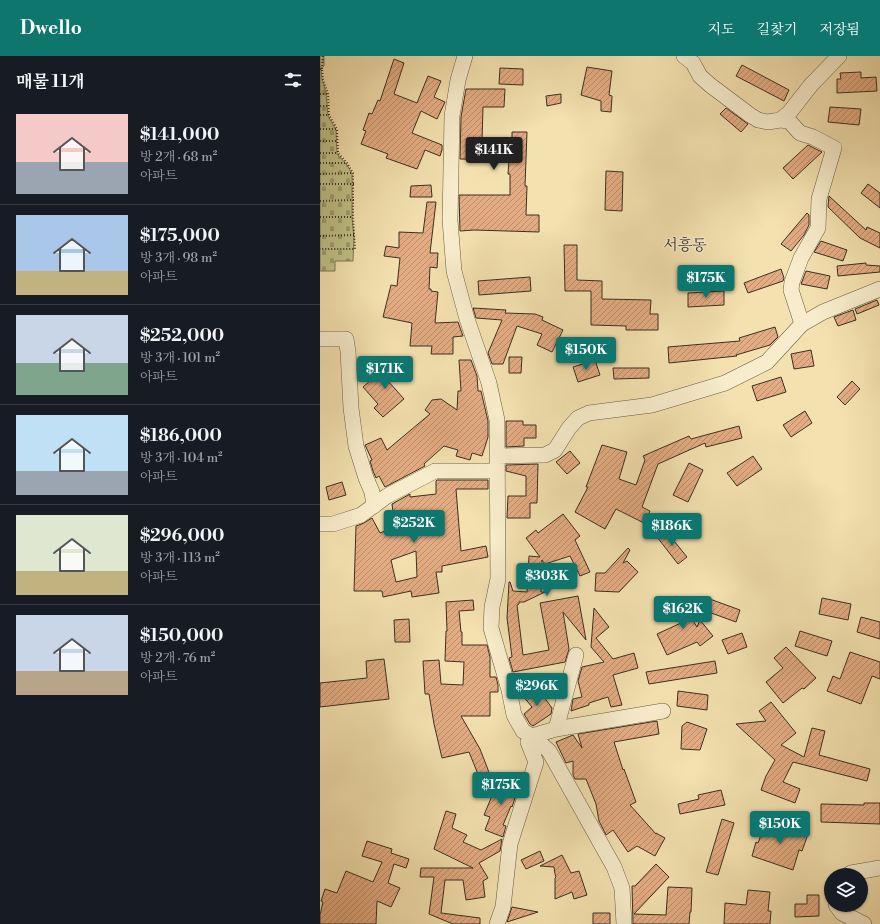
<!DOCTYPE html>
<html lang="ko">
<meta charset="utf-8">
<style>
:root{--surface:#171b24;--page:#242831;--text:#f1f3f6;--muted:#9ea1a6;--line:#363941;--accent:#0f766e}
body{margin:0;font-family:"Libre Bodoni","Noto Serif KR",serif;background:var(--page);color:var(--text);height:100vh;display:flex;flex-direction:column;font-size:15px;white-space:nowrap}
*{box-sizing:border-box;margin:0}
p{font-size:13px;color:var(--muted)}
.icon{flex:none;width:22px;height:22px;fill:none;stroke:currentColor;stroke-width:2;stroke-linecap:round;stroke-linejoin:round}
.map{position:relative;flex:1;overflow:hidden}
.drawer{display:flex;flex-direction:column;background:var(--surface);width:320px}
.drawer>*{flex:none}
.fabs{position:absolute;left:504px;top:812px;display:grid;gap:8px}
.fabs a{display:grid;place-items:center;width:44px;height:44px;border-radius:50%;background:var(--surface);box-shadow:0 1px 3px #0004;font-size:20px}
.price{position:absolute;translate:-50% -34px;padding:0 9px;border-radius:4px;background:var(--accent);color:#fff;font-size:13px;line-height:26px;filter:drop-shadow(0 1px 2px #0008)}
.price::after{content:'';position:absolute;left:50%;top:24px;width:12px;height:9px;margin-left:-6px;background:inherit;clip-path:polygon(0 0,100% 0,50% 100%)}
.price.active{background:#222;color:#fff}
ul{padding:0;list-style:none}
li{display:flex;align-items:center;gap:12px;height:100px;padding:0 16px}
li+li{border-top:1px solid var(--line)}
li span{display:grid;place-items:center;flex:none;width:112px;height:80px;border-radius:0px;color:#555}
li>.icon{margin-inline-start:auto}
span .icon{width:48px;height:48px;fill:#fffc;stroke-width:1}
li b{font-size:17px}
h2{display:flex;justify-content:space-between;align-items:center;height:48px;padding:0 16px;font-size:17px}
header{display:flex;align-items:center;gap:24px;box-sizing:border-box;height:56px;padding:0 20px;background:var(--accent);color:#fff}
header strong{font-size:19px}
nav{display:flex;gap:22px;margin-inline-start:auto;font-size:14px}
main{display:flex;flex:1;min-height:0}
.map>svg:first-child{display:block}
</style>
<header>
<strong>Dwello</strong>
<nav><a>지도</a><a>길찾기</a><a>저장됨</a></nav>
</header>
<main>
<section class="drawer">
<h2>매물 11개<svg class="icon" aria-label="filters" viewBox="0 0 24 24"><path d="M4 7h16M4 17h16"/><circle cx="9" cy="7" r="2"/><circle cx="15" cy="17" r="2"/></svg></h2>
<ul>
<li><span style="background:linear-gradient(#f6c9c9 60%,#9aa5b1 0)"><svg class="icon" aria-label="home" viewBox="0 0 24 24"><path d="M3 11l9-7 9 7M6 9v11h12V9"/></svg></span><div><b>$141,000</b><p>방 2개 · 68 m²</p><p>아파트</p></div></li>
<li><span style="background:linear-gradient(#a9c7e8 70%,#c2b280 0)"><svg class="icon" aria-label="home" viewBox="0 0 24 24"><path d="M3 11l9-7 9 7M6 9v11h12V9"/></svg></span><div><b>$175,000</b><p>방 3개 · 98 m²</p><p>아파트</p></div></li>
<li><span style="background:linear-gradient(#c9d6e8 60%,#7fa58c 0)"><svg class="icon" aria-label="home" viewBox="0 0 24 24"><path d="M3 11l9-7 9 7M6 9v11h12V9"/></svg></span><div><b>$252,000</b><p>방 3개 · 101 m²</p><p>아파트</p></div></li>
<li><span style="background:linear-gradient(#bfe0f5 70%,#9aa5b1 0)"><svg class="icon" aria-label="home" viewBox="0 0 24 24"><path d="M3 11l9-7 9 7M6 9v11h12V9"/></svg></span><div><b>$186,000</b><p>방 3개 · 104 m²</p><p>아파트</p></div></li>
<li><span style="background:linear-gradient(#dfe7d0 70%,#c2b280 0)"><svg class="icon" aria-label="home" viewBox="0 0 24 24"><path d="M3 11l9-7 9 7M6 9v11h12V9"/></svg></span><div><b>$296,000</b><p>방 3개 · 113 m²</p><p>아파트</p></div></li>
<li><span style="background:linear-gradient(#c9d6e8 70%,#b9a48a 0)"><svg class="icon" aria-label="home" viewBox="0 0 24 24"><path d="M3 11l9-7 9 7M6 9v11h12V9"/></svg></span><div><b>$150,000</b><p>방 2개 · 76 m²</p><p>아파트</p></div></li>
</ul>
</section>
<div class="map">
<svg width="560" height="868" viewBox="0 0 560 868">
<defs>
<pattern id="cemetery-stones" width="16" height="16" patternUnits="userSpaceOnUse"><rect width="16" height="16" fill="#bfc288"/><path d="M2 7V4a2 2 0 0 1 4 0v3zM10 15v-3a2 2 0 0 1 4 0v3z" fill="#9c9e6f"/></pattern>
<pattern id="building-hatch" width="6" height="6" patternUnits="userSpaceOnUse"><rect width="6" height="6" fill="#e4ac83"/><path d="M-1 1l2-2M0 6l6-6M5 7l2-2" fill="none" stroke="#ba8c6b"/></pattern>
</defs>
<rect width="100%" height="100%" fill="#f3e1af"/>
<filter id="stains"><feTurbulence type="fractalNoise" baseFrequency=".005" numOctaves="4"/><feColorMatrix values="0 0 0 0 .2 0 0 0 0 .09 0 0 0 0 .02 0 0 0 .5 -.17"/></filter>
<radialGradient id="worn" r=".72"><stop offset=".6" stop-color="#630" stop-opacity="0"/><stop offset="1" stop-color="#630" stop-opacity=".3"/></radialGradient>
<path fill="url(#cemetery-stones)" stroke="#7e7855" d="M0 0H4V10L1 12 2 23 6 37 8 60 16 74 17 98 27 109 32 118V162L34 181 33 205H15V215H0Z"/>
<path fill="url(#building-hatch)" stroke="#3c2f22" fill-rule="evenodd" d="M74 3 84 7 74 38 97 47 108 20 121 25 114 41 125 46 117 63 101 55 92 77 122 89V94L120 100 105 94 97 113 66 102 68 98 41 88 46 75 43 74 49 57 52 58 58 44 60 45Z
M422 9 469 34 464 45 416 20Z
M267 11 292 15 289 39 292 40 291 56 281 55V45L261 39Z
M180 12 203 13V29L179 28Z
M541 16V22L556 21 557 35 517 37V23H521L520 17Z
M146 33H185L184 51H163L162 86H192V76H207L205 130H207L206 159H219V176L154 174 140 175 139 139H190V118H188L189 104 140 103 141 61Z
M241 38V47L227 50 226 40Z
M510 51 541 53 539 69 508 66Z
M406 52 428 68 421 76 400 58Z
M488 89 502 96 473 123 463 112Z
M286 115 303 116 302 155 285 154Z
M548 128 560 137V152L541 137Z
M111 129 112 141H90L91 130Z
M509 140 546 174 547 171 560 177V192L540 182 508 151Z
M107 146H116L110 197H118L117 212 110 211 109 233H111V235L118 236 115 267 138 266 143 280 133 281V298H111L112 290H90L92 267 63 261 71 229 77 230 80 202 64 200 66 190 79 192V176L103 177Z
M487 157 489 159V169L484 179 471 195 461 188Z
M501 185 527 194 523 205 494 196Z
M244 189H257V224L282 225V243L331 244 330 258H338V274H306V270L271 269V235H245Z
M546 207V209L560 210V216L518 220 517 210Z
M461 213 464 222 463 225 428 237 424 227Z
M486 215 510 220 507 233 481 228Z
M210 221 211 235 159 239 158 225Z
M404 235V249L368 251V237Z
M557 244 559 249 537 258 535 253Z
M153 252 186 254 185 257 215 258 223 261 222 264 243 274 232 296 217 289 222 278 197 270 183 308H172L168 297 182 264 156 262Z
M533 254 536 264 518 270 514 261Z
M455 271 458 281 450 289 416 299 417 300 349 307 348 291 420 285 419 282Z
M491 294 494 310 474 313 471 298Z
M189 301H202L201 317H189Z
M139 304H151L157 320 158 335H161L168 365V381L162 400 152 397 150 404 136 400 138 394 124 390 104 408 105 410 65 431 59 420 56 422 53 415 50 405 52 404 45 389 61 382 67 394 110 358 105 354 112 344 121 343 137 354 138 335H141Z
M275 304 280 319 258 326 253 311Z
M73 305 81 315 68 325 84 343 63 361 54 352 58 348 43 331Z
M293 312H329V322L294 323Z
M461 321 466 336 437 345 432 330Z
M532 325 540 333 525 349 517 341Z
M485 355 492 367 471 381 463 369Z
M186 365H203V369H216V382H204V390L186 391Z
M419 370 422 382 386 391 385 387 338 408 322 451 330 455 324 467 296 453 285 473 255 456 268 431H266L282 389 307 396 299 423 316 429 325 404 323 400 369 380 371 383Z
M250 395 260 407 247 418 236 406Z
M433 400 442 413 417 430 407 417Z
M369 407 383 414 368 446 353 439Z
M218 408 217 447H210V462H187L188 440H206V420L186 415V409Z
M117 424H168V433H136L141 495 166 490 168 501 122 510V516H116L119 537 92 541 91 535 63 541 62 535H34L36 470 44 467 52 462 60 477 75 471 72 448 90 438V441L116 438V425ZM96 495 97 521 76 526 71 504Z
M22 426 26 439 9 444 6 431Z
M243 458 260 480 255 484 270 516 260 520 250 500 225 508 222 504 221 536H225L204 546H199V548L197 549 203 599 229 594 220 547 258 540 266 584 243 556 249 593 245 606 193 616 189 602 192 601 187 562 189 526H190L193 535 207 536 209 500 220 501 206 482 216 474 218 477Z
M346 475 367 501 358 508 337 481Z
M308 492 310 494 303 507 307 505 318 516 299 536 275 535 276 517H285Z
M357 540 377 571 380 564 393 580 380 590 377 586 347 599 337 578 361 567 347 546Z
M387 542 420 554 416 566 383 554Z
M502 542 531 548 528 564 499 558Z
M153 544 154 554 139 555 141 576H142V589H167L170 601V621H176L178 629V636H170V660H141L160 693 172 724 162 728 149 696 122 702 114 668 109 638H105L103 605 119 604 121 628 143 629 144 606 125 605 126 575H127L126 546Z
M274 552 289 571 276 582 293 603 314 597 318 612 293 619 302 649 291 651 288 641 269 647V649L251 655 253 643 262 641 258 625 262 611 284 606 271 591Z
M541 561 560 566V583L537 576Z
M89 563 90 586H75L74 564Z
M480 575 512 585 507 600 475 590Z
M422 577 427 591 408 598 402 584Z
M466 591 496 622 484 633 482 632 463 647 446 626 463 612 454 602Z
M530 596 560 606V623L552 620 541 648 507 635 513 620 520 623Z
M64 603 69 643 0 651V627L47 622 46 605Z
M395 605 397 617 329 628 326 616Z
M216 630 232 652 231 658 213 670 210 668 204 658 212 651 203 640Z
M358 635 388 639 387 654 357 650Z
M451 646 476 677 461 689 484 701 492 672 505 675 499 699 550 713 547 725 473 706 463 726 480 733 475 747 441 734 446 720 455 704 416 668 446 665 439 655Z
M337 665 339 678 294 686 303 714 304 713 316 746 310 749 336 778V777L345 782 335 800 317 790 308 796 293 774 286 779 279 765 276 748 266 723H255L253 719V705L246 707 236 686 253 679 262 692 258 678Z
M367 666 387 673 380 694 361 693 362 670Z
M202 720 199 730 176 734 195 742 192 751 191 750 183 769 186 770 183 781 165 774 170 761 164 759 179 723Z
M401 734 405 749 360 758 358 748 379 743 378 739Z
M544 747H560V768L501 766V748L544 749Z
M126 755 136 758 132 772 147 779 143 786 161 794 182 783 180 795 159 807 168 822 163 825 165 841 146 844 143 824H125L121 857 160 862V868H133L109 858 114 821H100L101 812H153L114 793Z
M402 763 414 767 398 819 386 816Z
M447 763 488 778 482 795 479 794 473 814 432 800 436 786 438 787Z
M47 785 72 793 71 797 89 803 86 812 74 808 68 827 80 832 71 851 57 845 56 868H0V859L3 846 1 845 5 833 17 837 26 815 53 826 62 806 42 800Z
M220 795 224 805 206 813 201 804Z
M242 799 251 817 259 815 267 839 254 843 252 836 235 843V822L236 821 235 818 234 811 220 810Z
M336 808 349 821 314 858 346 859 348 831 372 832 371 856H370L369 868H313L312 830H315Z
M428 834 450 836 448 855H451L450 868H404L405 847 426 849Z
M487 839H499V860L475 861V848H487Z
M192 851 218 856 187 866Z
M273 857H290V868H273Z"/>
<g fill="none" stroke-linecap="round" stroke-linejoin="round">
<g stroke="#6a5c45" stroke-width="16">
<path id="street" d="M145 0 138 24 132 60 130 164 134 215 147 263 169 327 177 364 178 523 172 551 171 572 189 634 194 659 203 675 212 680 229 695 294 811 302 832 304 868
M364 0 373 7 380 20 390 29 430 59 438 64 448 66 460 64 469 65 480 77 493 81 514 92 499 143 498 172 481 202 472 226 471 234 482 268
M460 64 469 57 491 29 519 0
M0 283H26L28 295 31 352 36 390 46 422 52 436 54 450
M177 400 225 399 235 394 249 372 258 362 269 357 332 349 405 327 447 306 482 268 503 256 560 233
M0 468H13L41 459 67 440 115 415H176
M236 673 343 655
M528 819 531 817 560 812
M516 849 522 857 544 868
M177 868 183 851 190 788 216 706 208 686 212 680 236 673 256 599"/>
</g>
<path stroke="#3c2f22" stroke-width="2" stroke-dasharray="1 2" stroke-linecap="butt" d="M0 13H2L3 24 8 38 9 59 17 73 18 97 27 107 33 117V161L35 193H0
M2 13 3 0
M0 38H8
M0 50H8
M0 59H9
M0 73H17
M0 85H18
M0 97H18
M0 107H27
M0 118 33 117
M0 128H34
M0 145 34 144
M0 161H33
M0 180 35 179"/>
<use href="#street" stroke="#f7eccb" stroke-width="15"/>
</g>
<g text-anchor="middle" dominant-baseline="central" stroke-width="3" stroke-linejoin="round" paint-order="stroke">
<g font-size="15" fill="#3c2f22" stroke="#f7eccb">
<text x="365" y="189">서흥동</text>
</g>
</g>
<rect width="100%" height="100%" filter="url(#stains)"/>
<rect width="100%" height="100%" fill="url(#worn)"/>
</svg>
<div class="fabs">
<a><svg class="icon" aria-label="layers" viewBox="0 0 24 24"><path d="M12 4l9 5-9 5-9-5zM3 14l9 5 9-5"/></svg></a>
</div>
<b class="price active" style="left:174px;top:115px">$141K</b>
<b class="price" style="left:386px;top:243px">$175K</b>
<b class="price" style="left:266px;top:315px">$150K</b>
<b class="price" style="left:65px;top:334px">$171K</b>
<b class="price" style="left:94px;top:488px">$252K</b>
<b class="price" style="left:352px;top:491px">$186K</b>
<b class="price" style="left:227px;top:541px">$303K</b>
<b class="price" style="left:363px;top:574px">$162K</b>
<b class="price" style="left:217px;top:651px">$296K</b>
<b class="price" style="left:181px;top:750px">$175K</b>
<b class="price" style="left:460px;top:789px">$150K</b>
</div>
</main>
